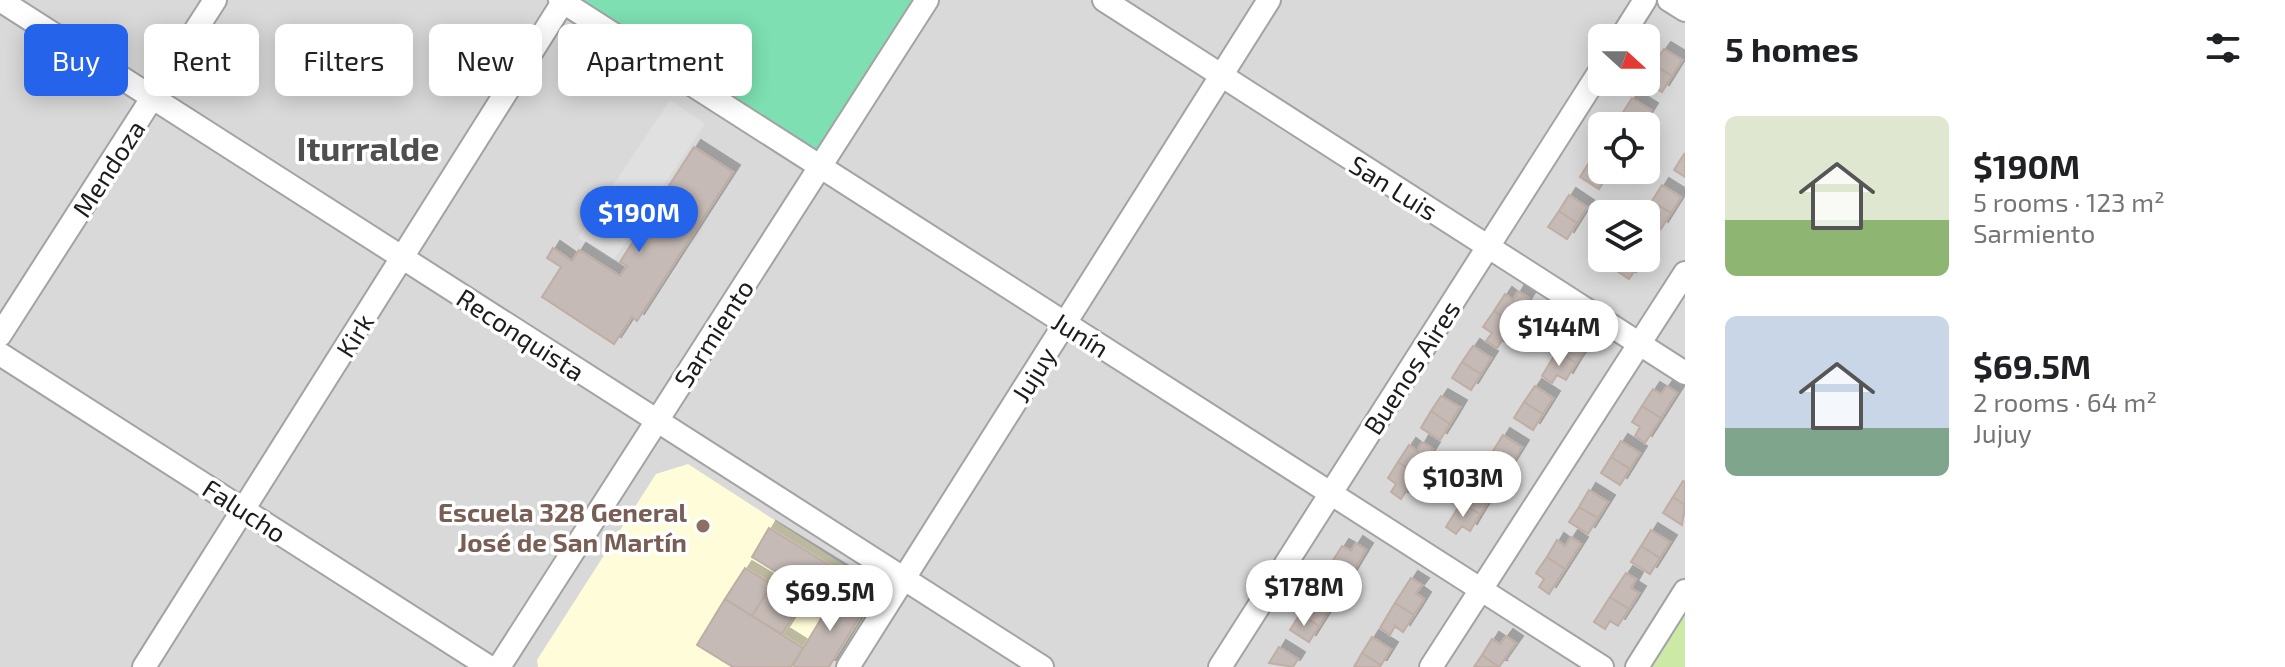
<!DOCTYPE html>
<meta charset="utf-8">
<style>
:root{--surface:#fff;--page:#f6f6f6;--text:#202124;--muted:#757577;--accent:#2563eb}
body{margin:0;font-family:"Exo 2",sans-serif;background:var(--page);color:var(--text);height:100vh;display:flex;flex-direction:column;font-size:30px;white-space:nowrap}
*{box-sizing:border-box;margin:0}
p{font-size:26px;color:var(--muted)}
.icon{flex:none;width:44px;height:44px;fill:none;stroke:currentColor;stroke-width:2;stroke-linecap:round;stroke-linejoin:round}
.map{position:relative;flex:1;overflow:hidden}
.panel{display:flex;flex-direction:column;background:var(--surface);width:600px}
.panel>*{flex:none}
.banner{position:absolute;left:24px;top:24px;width:760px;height:72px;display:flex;gap:16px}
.needle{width:52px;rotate:111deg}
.fabs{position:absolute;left:1588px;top:24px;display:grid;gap:16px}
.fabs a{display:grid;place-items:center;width:72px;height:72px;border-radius:12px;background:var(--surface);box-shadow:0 4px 20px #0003;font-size:40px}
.price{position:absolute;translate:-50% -68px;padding:0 18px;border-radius:28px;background:#fff;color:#222;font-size:26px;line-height:52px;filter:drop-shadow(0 2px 4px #0008)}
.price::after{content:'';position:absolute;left:50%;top:48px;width:24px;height:18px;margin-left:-12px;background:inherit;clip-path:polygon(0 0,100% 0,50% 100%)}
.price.current{background:var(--accent);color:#fff}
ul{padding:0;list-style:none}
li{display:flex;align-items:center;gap:24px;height:200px;padding:0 40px}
li span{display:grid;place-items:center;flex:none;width:224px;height:160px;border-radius:12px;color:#555}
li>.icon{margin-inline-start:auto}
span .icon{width:96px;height:96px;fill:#fffc;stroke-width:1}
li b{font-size:34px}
h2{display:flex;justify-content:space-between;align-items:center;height:96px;padding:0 40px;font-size:34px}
.pill{padding:0 28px;border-radius:12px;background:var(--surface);box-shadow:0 4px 20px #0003;font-size:28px;line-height:72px}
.pill.current{background:var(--accent);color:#fff}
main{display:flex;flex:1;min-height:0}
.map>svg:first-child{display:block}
</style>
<main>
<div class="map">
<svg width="1685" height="667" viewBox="0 0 1685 667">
<defs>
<filter id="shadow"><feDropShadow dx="7" dy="-7" stdDeviation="0" flood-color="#0004"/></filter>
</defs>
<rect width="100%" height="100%" fill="#eee9e1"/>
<path fill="#dad9d9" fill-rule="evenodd" d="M0 0H1669L1685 10V667H0ZM1602 38H1646V82H1602ZM1602 126H1646V170H1602ZM1602 214H1646V258H1602Z"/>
<path fill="#fffcd9" d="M688 464 864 578 869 606 830 667H538L537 660 656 474Z"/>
<path fill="#cceaa5" d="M1685 591V667H1637Z"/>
<path fill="#7ddfb2" d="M560 0H927L820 166Z"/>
<path fill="#e0e0e0" d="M670 100 705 124 613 261 578 238Z"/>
<path fill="#c5bab5" stroke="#bfaea3" stroke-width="2" filter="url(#shadow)" d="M1664 49 1682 60 1672 76 1653 64Z
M1653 64 1672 76 1662 92 1646 82Z
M1632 98 1651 110 1641 126 1622 114Z
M1622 114 1641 126H1614Z
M1600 145 1602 146V169L1590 161Z
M694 147 733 172 637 321 632 317 614 344 542 297 561 267 547 258 553 248 572 261 579 250 620 276 627 266 620 262Z
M1684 154H1685V177L1674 170Z
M1590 161 1609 173 1599 189 1580 177Z
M1662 185 1681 197 1671 213 1652 201Z
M1569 195 1587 207 1577 223 1559 211Z
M1652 201 1671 213 1661 229 1644 214Z
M1559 211 1577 223 1567 239 1548 227Z
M1616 258H1632L1640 263 1629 279 1611 267Z
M1518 291 1529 298 1513 323 1494 311 1505 294 1513 300Z
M1494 311 1513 323 1497 348 1486 341 1492 333 1483 327Z
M1573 326 1584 333 1578 342 1587 347 1576 363 1557 351Z
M1473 346 1491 358 1481 374 1462 362Z
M1557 351 1576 363 1566 380 1557 375 1552 383 1542 376Z
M1462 362 1481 374 1471 390 1452 378Z
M1535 386 1553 398 1543 414 1524 402Z
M1667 386 1677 393 1661 418 1642 406 1653 389 1661 394Z
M1441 396 1460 407 1450 424 1431 411Z
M1524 402 1543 414 1533 430 1514 418Z
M1642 406 1661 418 1645 443 1635 436 1640 427 1632 422Z
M1431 411 1450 424 1440 440 1421 428Z
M1503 435 1522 447 1512 463 1493 451Z
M1621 441 1640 453 1630 469 1611 457Z
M1422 442 1433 449 1417 474 1398 462 1409 445 1417 451Z
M1493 451 1512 463 1502 479 1483 467Z
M1611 457 1630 469 1620 485 1601 473Z
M1398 462 1417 474 1401 499 1391 492 1396 484 1388 478Z
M1477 478 1488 484 1483 493 1491 498 1480 514 1461 503Z
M1683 481 1685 482V505L1673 497Z
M1589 490 1608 502 1598 518 1579 507Z
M1673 497 1685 505 1682 525 1663 513Z
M1461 503 1480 514 1470 531 1462 526 1456 534 1446 527Z
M1579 507 1598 518 1588 534 1569 522Z
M769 528 847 576 830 605 752 557Z
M1651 530 1670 542 1660 558 1641 546Z
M1571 537 1581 544 1565 569 1547 557 1557 540 1565 546Z
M1356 543 1366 550 1351 575 1332 562 1342 546 1351 551Z
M1641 546 1660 558 1650 574 1631 562Z
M1547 557 1565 569 1549 594 1539 587 1544 579 1536 573Z
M1332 562 1351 575 1335 599 1324 592 1329 584 1321 579Z
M745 568 772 584 752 616 725 599Z
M1626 573 1636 579 1631 588 1639 593 1629 609 1610 597Z
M1411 578 1422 585 1416 593 1424 599 1414 615 1395 603Z
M772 584 802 602 782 634 752 616Z
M838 591 865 608 829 667H795L793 665Z
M1610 597 1629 609 1618 626 1610 621 1605 629 1594 622Z
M1310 598 1329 610 1319 626 1300 614Z
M725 599 803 648 791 667H733L697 645Z
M1395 603 1414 615 1403 632 1395 626 1390 635 1380 628Z
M1300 614 1319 626 1309 642 1290 630Z
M1506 636 1516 643 1499 667 1482 655 1492 639 1500 644Z
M1372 637 1391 649 1381 665 1362 653Z
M1279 647 1298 659 1293 667 1269 663Z
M1362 653 1381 665 1380 667H1354Z
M1482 655 1499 667H1474Z"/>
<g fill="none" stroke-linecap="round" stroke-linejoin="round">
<g stroke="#a3a3a3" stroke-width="26">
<path id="minor" d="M0 0 1042 667
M560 0 1602 667
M1104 0 1685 373
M1669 0 1685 10
M1621 38 1645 0
M0 335 215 0
M0 354 489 667
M144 667 563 2
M499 667 927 0
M848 667 1269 0
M1220 667 1602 68
M1431 667 1685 273
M1637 667 1685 591"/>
</g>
<use href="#minor" stroke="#fff" stroke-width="22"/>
</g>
<circle fill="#8d6e63" stroke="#fff" stroke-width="3" cx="703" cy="526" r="8"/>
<g text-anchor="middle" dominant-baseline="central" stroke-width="7" stroke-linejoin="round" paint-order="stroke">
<g font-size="26" fill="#1c1c1c" stroke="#fff">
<text transform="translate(108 168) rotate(-57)">Mendoza</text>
<text transform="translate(1394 187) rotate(32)">San Luis</text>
<text transform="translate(713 333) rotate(-57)">Sarmiento</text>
<text transform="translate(521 334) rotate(33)">Reconquista</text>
<text transform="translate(1081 334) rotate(32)">Junín</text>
<text transform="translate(354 335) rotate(-58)">Kirk</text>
<text transform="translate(1411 367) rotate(-57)">Buenos Aires</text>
<text transform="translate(1033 374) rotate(-58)">Jujuy</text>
<text transform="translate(245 510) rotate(33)">Falucho</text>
</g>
<g font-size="26" font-weight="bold" fill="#785e54" stroke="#fff" text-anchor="end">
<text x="687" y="511">Escuela 328 General<tspan x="687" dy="30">José de San Martín</tspan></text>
</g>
<g font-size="34" font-weight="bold" fill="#4f4f4f" stroke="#fff">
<text x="368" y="147">Iturralde</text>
</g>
</g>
</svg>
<div class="fabs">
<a><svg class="needle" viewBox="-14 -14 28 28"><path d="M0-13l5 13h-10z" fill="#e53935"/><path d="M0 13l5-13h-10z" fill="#757577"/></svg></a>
<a><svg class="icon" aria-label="locate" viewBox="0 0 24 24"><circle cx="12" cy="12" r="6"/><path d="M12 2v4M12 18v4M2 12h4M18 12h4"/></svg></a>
<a><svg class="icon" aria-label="layers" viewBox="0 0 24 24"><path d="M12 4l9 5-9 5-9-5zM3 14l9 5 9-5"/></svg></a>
</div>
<b class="price current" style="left:639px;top:254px">$190M</b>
<b class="price" style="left:1559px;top:368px">$144M</b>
<b class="price" style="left:1463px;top:519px">$103M</b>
<b class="price" style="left:1304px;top:628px">$178M</b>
<b class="price" style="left:830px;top:633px">$69.5M</b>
<div class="banner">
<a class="pill current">Buy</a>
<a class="pill">Rent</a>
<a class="pill">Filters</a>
<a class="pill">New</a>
<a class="pill">Apartment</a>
</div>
</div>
<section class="panel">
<h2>5 homes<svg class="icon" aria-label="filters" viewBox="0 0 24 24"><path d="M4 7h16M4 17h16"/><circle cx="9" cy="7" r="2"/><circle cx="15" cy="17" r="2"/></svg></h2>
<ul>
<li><span style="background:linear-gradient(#dfe7d0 65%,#8fb573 0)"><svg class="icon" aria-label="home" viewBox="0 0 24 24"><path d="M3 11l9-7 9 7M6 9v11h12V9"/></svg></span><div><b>$190M</b><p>5 rooms · 123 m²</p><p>Sarmiento</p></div></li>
<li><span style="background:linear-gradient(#c9d6e8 70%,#7fa58c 0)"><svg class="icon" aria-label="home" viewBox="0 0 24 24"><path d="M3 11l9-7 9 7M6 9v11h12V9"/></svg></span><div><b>$69.5M</b><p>2 rooms · 64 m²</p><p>Jujuy</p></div></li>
</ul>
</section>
</main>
